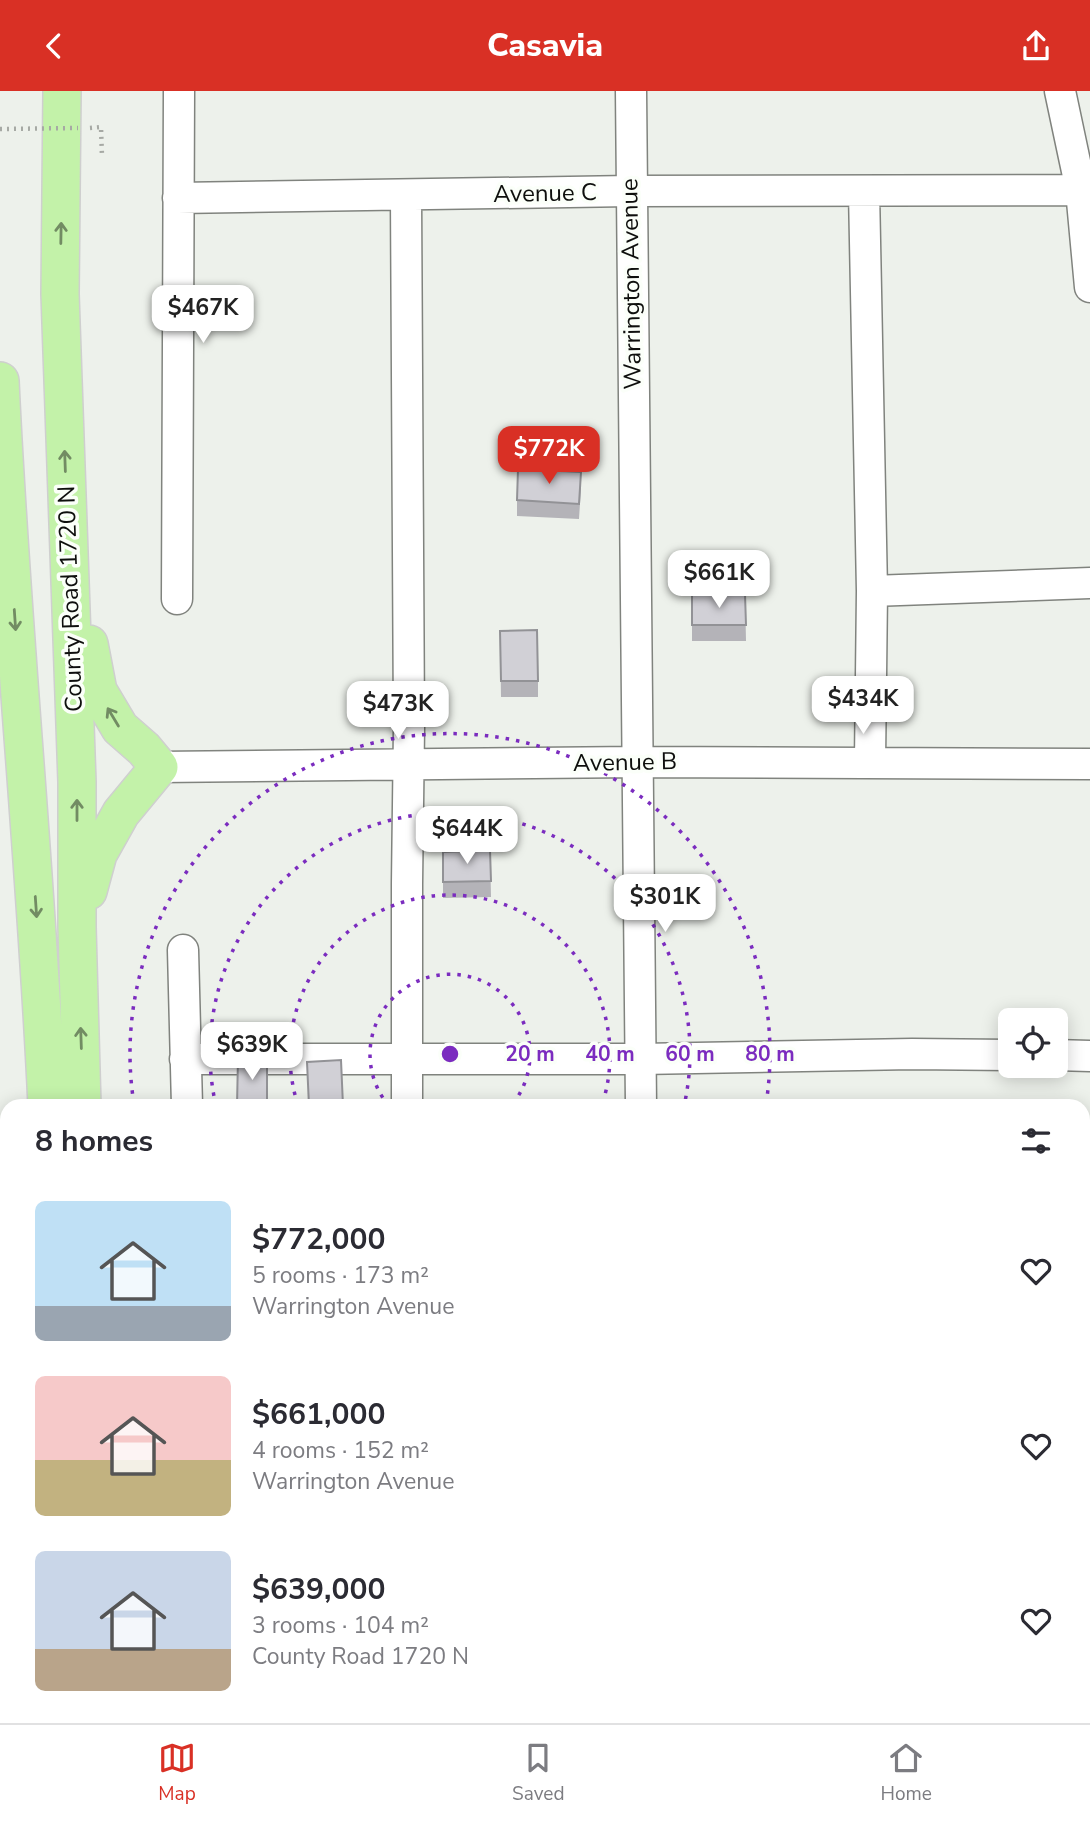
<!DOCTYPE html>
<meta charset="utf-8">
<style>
:root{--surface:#fff;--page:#f2f2f3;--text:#2b2b33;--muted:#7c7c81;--line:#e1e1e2;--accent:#d93025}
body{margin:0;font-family:"Nunito Sans",sans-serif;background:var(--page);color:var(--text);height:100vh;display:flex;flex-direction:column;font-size:26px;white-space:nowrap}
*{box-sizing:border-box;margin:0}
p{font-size:23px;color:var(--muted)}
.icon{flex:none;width:38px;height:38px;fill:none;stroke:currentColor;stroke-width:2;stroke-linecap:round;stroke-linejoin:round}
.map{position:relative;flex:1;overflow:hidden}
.panel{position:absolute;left:0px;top:1008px;width:1090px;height:625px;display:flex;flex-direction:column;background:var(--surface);border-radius:21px 21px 0 0;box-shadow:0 4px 18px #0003}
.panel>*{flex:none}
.buttons{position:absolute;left:998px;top:917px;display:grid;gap:14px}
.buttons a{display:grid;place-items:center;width:70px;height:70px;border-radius:10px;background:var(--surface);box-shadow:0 4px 18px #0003;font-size:35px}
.price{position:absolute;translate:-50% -60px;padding:0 16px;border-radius:14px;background:#fff;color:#222;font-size:23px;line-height:46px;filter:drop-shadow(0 2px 4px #0008)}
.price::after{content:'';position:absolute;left:50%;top:42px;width:21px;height:16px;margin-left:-10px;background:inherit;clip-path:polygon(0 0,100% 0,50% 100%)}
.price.current{background:var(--accent);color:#fff}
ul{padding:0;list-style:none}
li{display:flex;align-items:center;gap:21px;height:175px;padding:0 35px}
li span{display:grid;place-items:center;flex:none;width:196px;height:140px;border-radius:10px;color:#555}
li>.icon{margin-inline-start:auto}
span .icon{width:84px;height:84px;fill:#fffc;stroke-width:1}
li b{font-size:30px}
h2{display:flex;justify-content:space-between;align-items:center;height:84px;padding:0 35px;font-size:30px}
header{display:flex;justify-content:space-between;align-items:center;height:91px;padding:0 35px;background:var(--accent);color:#fff;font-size:32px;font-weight:800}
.tabs{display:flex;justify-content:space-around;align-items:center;height:98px;border-top:2px solid var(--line);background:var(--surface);font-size:19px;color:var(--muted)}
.tabs a{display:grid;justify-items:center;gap:4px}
.tabs .current{color:var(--accent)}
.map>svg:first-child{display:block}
</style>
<header><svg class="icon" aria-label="back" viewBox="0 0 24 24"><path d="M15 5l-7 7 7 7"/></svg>Casavia<svg class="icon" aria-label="share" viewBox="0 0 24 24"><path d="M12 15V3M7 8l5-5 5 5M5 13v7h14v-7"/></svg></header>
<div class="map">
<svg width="1090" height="1632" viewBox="0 0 1090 1632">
<defs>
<pattern id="forest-firs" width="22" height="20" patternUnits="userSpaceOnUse" patternTransform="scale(1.75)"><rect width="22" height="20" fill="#d8e8d1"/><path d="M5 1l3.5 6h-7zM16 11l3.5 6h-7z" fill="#b8c6b2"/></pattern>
</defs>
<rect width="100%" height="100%" fill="#edf1eb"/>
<path fill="url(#forest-firs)" d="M0 1479 7 1480V1626H25V1632H0Z
M184 1626H953L943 1632H188V1628Z"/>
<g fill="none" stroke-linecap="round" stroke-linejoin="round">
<g stroke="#80837e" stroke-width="33">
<path id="minor" d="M631 0 641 1015
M1060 0 1081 99 1090 196
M864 100 872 500 870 670
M406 105 409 636 407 793V1015
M178 107 630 100 1090 99
M872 500 1090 492
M177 508 179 0
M159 676 636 671 1090 673
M183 859 187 1015
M1055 964 1090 965
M185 968H641L912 963 1010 964
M1083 1200H1090
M0 1202H7
M1083 1375 1090 1373"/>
</g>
<g stroke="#cfcfcf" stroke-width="40">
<path id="major" d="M62 0 60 203 77 691V836L82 1015
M0 290C11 532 36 773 47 1015
M88 800 98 763 121 722 159 676 144 658 120 637 98 600 89 553
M67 1626V1632
M96 1626V1632"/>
</g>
<path stroke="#a6a9a4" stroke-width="4.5" stroke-dasharray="2 5" stroke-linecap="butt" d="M90 37 101 36 102 66"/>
<use href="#minor" stroke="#fff" stroke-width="30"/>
<use href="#major" stroke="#c3f2a9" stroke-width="37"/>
<path stroke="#3a3b39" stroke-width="5" stroke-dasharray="9 9" stroke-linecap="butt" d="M0 1416 7 1417
M1083 1519 1090 1518
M1083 1537 1090 1538"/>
<path stroke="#a6a9a4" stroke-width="4.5" stroke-dasharray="2 5" stroke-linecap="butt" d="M0 38 78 37"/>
</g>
<path fill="#b4b3b8" d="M581 397 579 428 517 425V409Z
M692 503H745L746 550H692Z
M500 540 538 590V606H501Z
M490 759 491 806 443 807V761Z"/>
<path fill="#d1d0d6" stroke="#929296" stroke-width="2" d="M518 378 581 381 579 413 517 409Z
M692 503H745L746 534H692Z
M537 539 538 590H501L500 540Z
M490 759 491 790 443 791V761Z
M238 966 267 967V1015H237Z
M341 969 343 1015H309L307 971Z"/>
<defs><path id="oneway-shaft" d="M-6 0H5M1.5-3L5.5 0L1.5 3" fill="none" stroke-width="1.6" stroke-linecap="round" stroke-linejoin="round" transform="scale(1.75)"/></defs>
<g stroke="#728c63">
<use href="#oneway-shaft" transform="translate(61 142) rotate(-89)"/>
<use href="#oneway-shaft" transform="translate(65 370) rotate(-92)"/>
<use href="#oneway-shaft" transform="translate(15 529) rotate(86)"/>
<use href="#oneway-shaft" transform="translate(113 626) rotate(-121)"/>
<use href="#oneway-shaft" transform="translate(77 719) rotate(-90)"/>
<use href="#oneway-shaft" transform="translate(36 816) rotate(86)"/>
<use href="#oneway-shaft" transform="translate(81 947) rotate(-92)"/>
</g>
<g fill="none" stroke="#7b2cbf" stroke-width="3.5" stroke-dasharray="3.5 7">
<path d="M389 1015A80 80 0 1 1 511 1015"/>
<path d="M298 1014A160 160 0 1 1 602 1014"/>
<path d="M216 1015A240 240 0 1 1 684 1015"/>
<path d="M134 1013A320 320 0 1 1 766 1013"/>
</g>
<g text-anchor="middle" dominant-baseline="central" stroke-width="7" stroke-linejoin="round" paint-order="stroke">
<g font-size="24" fill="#0e0f0d" stroke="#fbfff9">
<text transform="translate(545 102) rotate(-1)">Avenue C</text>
<text transform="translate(631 193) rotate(-91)">Warrington Avenue</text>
<text transform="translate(70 508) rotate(-92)">County Road 1720 N</text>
<text transform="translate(625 671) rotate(-1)">Avenue B</text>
</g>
</g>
<circle cx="450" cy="963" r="10" fill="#7b2cbf" stroke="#fbfff9" stroke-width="3.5"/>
<g font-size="21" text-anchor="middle" font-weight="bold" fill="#7b2cbf" stroke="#fbfff9" stroke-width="7" stroke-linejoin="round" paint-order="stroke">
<text x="530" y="970">20 m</text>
<text x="610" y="970">40 m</text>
<text x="690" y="970">60 m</text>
<text x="770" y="970">80 m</text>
</g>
</svg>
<div class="buttons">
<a><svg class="icon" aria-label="locate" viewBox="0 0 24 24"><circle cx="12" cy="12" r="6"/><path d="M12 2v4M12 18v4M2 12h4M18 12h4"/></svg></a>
</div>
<b class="price" style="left:203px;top:254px">$467K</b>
<b class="price current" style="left:549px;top:395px">$772K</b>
<b class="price" style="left:719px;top:519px">$661K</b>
<b class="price" style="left:863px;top:645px">$434K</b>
<b class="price" style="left:398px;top:650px">$473K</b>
<b class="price" style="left:467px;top:775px">$644K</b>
<b class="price" style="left:665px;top:843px">$301K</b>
<b class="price" style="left:252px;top:991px">$639K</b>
<section class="panel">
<h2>8 homes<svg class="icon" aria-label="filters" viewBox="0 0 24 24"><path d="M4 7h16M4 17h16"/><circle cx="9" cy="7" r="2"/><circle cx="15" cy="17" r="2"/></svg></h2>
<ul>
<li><span style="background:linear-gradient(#bfe0f5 75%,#9aa5b1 0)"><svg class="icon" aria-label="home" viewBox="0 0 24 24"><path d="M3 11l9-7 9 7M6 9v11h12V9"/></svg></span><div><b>$772,000</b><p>5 rooms · 173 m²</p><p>Warrington Avenue</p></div><svg class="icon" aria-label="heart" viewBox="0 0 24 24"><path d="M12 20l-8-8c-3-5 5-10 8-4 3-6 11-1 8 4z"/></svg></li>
<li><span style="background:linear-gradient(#f6c9c9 60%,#c2b280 0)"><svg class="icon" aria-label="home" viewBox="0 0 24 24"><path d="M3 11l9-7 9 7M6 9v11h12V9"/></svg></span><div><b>$661,000</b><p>4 rooms · 152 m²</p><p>Warrington Avenue</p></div><svg class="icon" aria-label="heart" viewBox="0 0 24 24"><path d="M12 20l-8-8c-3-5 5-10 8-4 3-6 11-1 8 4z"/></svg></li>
<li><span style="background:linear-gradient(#c9d6e8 70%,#b9a48a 0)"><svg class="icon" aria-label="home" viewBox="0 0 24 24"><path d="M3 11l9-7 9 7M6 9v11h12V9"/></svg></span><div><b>$639,000</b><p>3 rooms · 104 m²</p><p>County Road 1720 N</p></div><svg class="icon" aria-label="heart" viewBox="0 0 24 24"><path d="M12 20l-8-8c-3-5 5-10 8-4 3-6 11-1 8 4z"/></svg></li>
</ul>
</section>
</div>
<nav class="tabs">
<a class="current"><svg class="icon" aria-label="map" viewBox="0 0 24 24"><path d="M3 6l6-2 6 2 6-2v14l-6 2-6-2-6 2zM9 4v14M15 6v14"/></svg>Map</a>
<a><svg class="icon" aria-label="saved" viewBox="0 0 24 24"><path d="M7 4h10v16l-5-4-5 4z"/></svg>Saved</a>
<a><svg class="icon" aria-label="home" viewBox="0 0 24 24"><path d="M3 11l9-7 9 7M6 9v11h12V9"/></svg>Home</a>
</nav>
